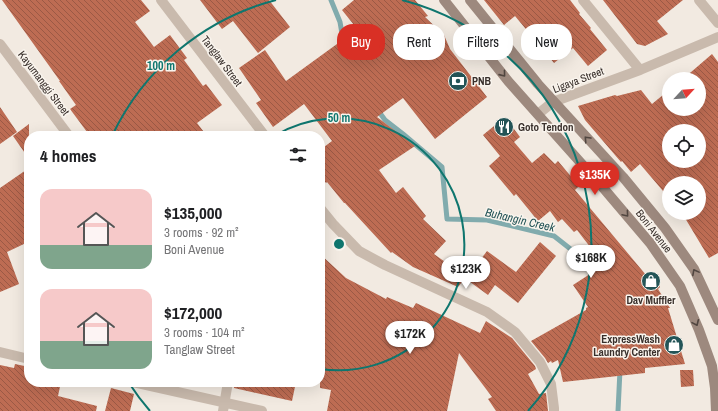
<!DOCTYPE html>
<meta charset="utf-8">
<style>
:root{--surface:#fff;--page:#f2f2f2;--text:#202124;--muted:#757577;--accent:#d93025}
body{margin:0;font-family:"Archivo Narrow",sans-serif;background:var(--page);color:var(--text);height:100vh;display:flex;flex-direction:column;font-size:15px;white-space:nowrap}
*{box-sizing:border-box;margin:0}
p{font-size:13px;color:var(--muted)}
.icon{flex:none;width:22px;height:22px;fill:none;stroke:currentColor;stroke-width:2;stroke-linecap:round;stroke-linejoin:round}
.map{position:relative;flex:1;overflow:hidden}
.side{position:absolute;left:24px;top:131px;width:301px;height:256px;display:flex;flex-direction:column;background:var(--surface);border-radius:16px;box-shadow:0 4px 16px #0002}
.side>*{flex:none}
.hud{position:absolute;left:337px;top:24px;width:321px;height:36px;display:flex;gap:8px}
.needle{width:26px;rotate:64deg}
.tools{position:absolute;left:662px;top:72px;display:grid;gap:8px}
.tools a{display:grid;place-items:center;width:44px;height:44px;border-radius:50%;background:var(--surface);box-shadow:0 4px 16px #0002;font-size:20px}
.price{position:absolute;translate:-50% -34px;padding:0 9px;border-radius:14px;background:#fff;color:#222;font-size:13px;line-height:26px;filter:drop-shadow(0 1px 2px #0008)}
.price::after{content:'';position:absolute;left:50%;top:24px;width:12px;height:9px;margin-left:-6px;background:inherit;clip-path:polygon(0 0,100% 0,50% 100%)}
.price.on{background:var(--accent);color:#fff}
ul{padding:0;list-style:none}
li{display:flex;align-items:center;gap:12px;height:100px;padding:0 16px}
li span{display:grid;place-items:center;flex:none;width:112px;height:80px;border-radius:12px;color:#555}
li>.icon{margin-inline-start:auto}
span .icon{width:48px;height:48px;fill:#fffc;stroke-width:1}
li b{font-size:17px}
h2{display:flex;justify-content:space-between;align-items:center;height:48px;padding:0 16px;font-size:17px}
.pill{padding:0 14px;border-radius:16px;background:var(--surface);box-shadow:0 4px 16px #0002;font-size:14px;line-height:36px}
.pill.on{background:var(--accent);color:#fff}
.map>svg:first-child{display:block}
</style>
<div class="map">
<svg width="718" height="411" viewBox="0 0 718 411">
<defs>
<pattern id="building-back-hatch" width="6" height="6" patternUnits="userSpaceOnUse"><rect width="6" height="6" fill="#bd6c53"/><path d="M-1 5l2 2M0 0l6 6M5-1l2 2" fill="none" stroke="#9b5945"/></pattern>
</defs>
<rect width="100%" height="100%" fill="#f2eae1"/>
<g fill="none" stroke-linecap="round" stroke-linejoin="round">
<path stroke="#81abad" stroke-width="5" d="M331 0 340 22 344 45
M377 109 385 120 403 134 442 167 447 219 487 220 554 236 587 262 598 276
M618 411 620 370"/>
</g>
<path fill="url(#building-back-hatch)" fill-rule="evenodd" d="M2 0H141L150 11 135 22 154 47 170 35 187 58 184 60 203 86 206 84 222 105 197 123 207 136H90L70 109 76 105 59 81H60Z
M200 0H269L290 27 258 53 233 21 222 29Z
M354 0H415L428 16 425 17 444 35 450 49 487 97 435 139 403 98 377 117 415 146 379 170 396 193 403 187 426 216 423 219 446 241 434 254 466 277 458 287 413 267 392 252 391 253 345 203H344L327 182 326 183 320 176V150L332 141 304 104 273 127 256 103 261 100 239 68 265 50 286 81 348 36 344 32 354 25 342 10Z
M484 0H570L580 13 579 14 591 28 590 29 607 50 588 66 573 48 554 63 515 16 504 25Z
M603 0H683L657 21 668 34 645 46 637 44Z
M712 54 718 62V253L709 258 682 213H699V183H669V198L640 164 631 172 622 161 621 162 585 120 578 106 615 95 617 96 641 90 652 104 669 90V109H699V79H683ZM669 131H699V161H669Z
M0 107 17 132 0 144Z
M505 117 520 137 514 142 532 163 544 153 555 164 558 161 579 186 575 190 646 275 651 272 660 287 658 289 670 308H668L685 364 645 368V373L563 382 558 360 552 363 551 361 548 363 545 358 531 341 586 310V308L588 307 573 285 604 265 577 230 574 232 562 219 558 222 550 211 538 221 516 194 514 196 489 166 500 156 483 135Z
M29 124V159L13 136Z
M29 168V235L24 238 26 243 7 252 19 284 0 292V188Z
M540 242 556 256 518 303 495 285 488 295 466 279 487 251 516 272Z
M320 254 346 278 386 299 387 297 413 308 416 303 480 333 486 321 512 338 535 366 536 369 528 374 539 394 546 393 548 411H496L488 399 492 397 459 353 447 411H327L331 390 320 388Z
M15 364 29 367V382H61L58 396 97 406 96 411H0V365L14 368Z
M680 370H693L694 386 681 387Z
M234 382H296L292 401 234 388Z
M111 388 134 394 130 411H105Z"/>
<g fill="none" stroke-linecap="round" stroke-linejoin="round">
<path stroke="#c9baad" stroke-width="10" d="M161 0 265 136
M583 0 640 70
M699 0 718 23
M0 44 69 136
M538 114 553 102 640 70 718 37
M320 208 333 224 359 251 385 265 487 312 515 332 540 362 551 384 554 408V411
M0 352 29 359
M133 382 262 411
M223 411 228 382"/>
<path stroke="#9d897e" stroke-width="10" d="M444 0 508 81 605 190 650 243 680 286 699 330 712 366 715 388 716 411
M470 0 538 84 623 177 665 228 694 269 718 320"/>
</g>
<defs><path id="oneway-chevron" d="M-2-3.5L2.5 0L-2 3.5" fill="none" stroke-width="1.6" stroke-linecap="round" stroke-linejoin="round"/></defs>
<g stroke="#514640">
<use href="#oneway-chevron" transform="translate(503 74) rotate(51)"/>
<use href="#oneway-chevron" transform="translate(587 139) rotate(-133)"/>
<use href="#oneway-chevron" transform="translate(626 214) rotate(50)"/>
<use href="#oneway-chevron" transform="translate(695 272) rotate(-118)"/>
<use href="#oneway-chevron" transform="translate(696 323) rotate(66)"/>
</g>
<g fill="none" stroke="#0f766e" stroke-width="2">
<path d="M274 136A126 126 0 1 1 320 369"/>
<path d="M150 411A252 252 0 0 1 129 383M112 136A252 252 0 0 1 276 0M402 0A252 252 0 0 1 528 411"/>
</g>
<defs>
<g id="bank-disc" transform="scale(1)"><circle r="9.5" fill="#235457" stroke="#f9f4ed"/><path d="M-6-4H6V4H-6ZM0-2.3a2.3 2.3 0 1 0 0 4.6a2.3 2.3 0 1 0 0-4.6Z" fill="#fff"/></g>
<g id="restaurant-disc" transform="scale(1)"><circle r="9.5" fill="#235457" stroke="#f9f4ed"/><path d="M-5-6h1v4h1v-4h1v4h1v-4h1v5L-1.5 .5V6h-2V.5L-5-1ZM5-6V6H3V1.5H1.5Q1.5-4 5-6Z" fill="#fff"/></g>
<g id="shop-disc" transform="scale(1)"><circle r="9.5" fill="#235457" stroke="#f9f4ed"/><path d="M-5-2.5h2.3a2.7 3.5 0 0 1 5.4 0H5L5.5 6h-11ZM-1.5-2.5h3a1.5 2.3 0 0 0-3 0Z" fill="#fff"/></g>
</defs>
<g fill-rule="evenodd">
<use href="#bank-disc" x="458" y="81"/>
<use href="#restaurant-disc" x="504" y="127"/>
<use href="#shop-disc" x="651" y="281"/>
<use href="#shop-disc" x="674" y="345"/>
</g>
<g text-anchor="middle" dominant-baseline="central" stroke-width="3" stroke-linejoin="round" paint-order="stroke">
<g font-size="11" fill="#382f2b" stroke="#f9f4ed">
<text transform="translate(222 61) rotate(53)">Tanglaw Street</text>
<text transform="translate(578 80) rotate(-21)">Ligaya Street</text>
<text transform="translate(44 83) rotate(53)">Kayumanggi Street</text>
<text transform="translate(654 231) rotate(52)">Boni Avenue</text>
</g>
<g font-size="11" font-weight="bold" fill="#382f2b" stroke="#f9f4ed" text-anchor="start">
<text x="472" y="81">PNB</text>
<text x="518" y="127">Goto Tendon</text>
<text x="651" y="300" text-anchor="middle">Dav Muffler</text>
<text x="660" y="339" text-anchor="end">ExpressWash<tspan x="660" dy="13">Laundry Center</tspan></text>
</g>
<g font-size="12" font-style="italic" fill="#235457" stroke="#f9f4ed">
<text transform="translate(520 220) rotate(13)">Buhangin Creek</text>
</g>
</g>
<circle cx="339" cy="244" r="6" fill="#0f766e" stroke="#f9f4ed" stroke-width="2"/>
<g font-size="12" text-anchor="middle" font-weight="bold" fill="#0f766e" stroke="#f9f4ed" stroke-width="3" stroke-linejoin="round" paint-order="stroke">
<text x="161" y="70">100 m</text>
<text x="339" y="122">50 m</text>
</g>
</svg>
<div class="tools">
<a><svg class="needle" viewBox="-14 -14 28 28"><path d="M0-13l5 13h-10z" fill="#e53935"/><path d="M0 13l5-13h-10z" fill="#757577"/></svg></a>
<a><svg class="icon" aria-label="locate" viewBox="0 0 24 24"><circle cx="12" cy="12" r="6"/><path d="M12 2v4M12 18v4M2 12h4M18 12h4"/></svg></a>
<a><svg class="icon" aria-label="layers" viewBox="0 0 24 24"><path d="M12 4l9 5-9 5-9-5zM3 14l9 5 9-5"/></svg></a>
</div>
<b class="price on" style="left:595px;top:196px">$135K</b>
<b class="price" style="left:591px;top:279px">$168K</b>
<b class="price" style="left:466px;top:290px">$123K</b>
<b class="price" style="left:410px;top:355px">$172K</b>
<div class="hud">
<a class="pill on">Buy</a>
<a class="pill">Rent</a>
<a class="pill">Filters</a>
<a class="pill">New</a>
</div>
<section class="side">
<h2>4 homes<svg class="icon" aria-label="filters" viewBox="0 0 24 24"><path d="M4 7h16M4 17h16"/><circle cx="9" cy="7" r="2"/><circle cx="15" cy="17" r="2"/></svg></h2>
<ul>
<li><span style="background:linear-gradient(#f6c9c9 70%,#7fa58c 0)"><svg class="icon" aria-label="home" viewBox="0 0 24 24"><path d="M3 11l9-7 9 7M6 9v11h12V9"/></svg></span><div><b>$135,000</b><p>3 rooms · 92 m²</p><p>Boni Avenue</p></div></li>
<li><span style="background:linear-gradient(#f6c9c9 65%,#7fa58c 0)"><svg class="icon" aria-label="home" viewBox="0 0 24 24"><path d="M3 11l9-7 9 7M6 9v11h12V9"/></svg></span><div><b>$172,000</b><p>3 rooms · 104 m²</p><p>Tanglaw Street</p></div></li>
</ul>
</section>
</div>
